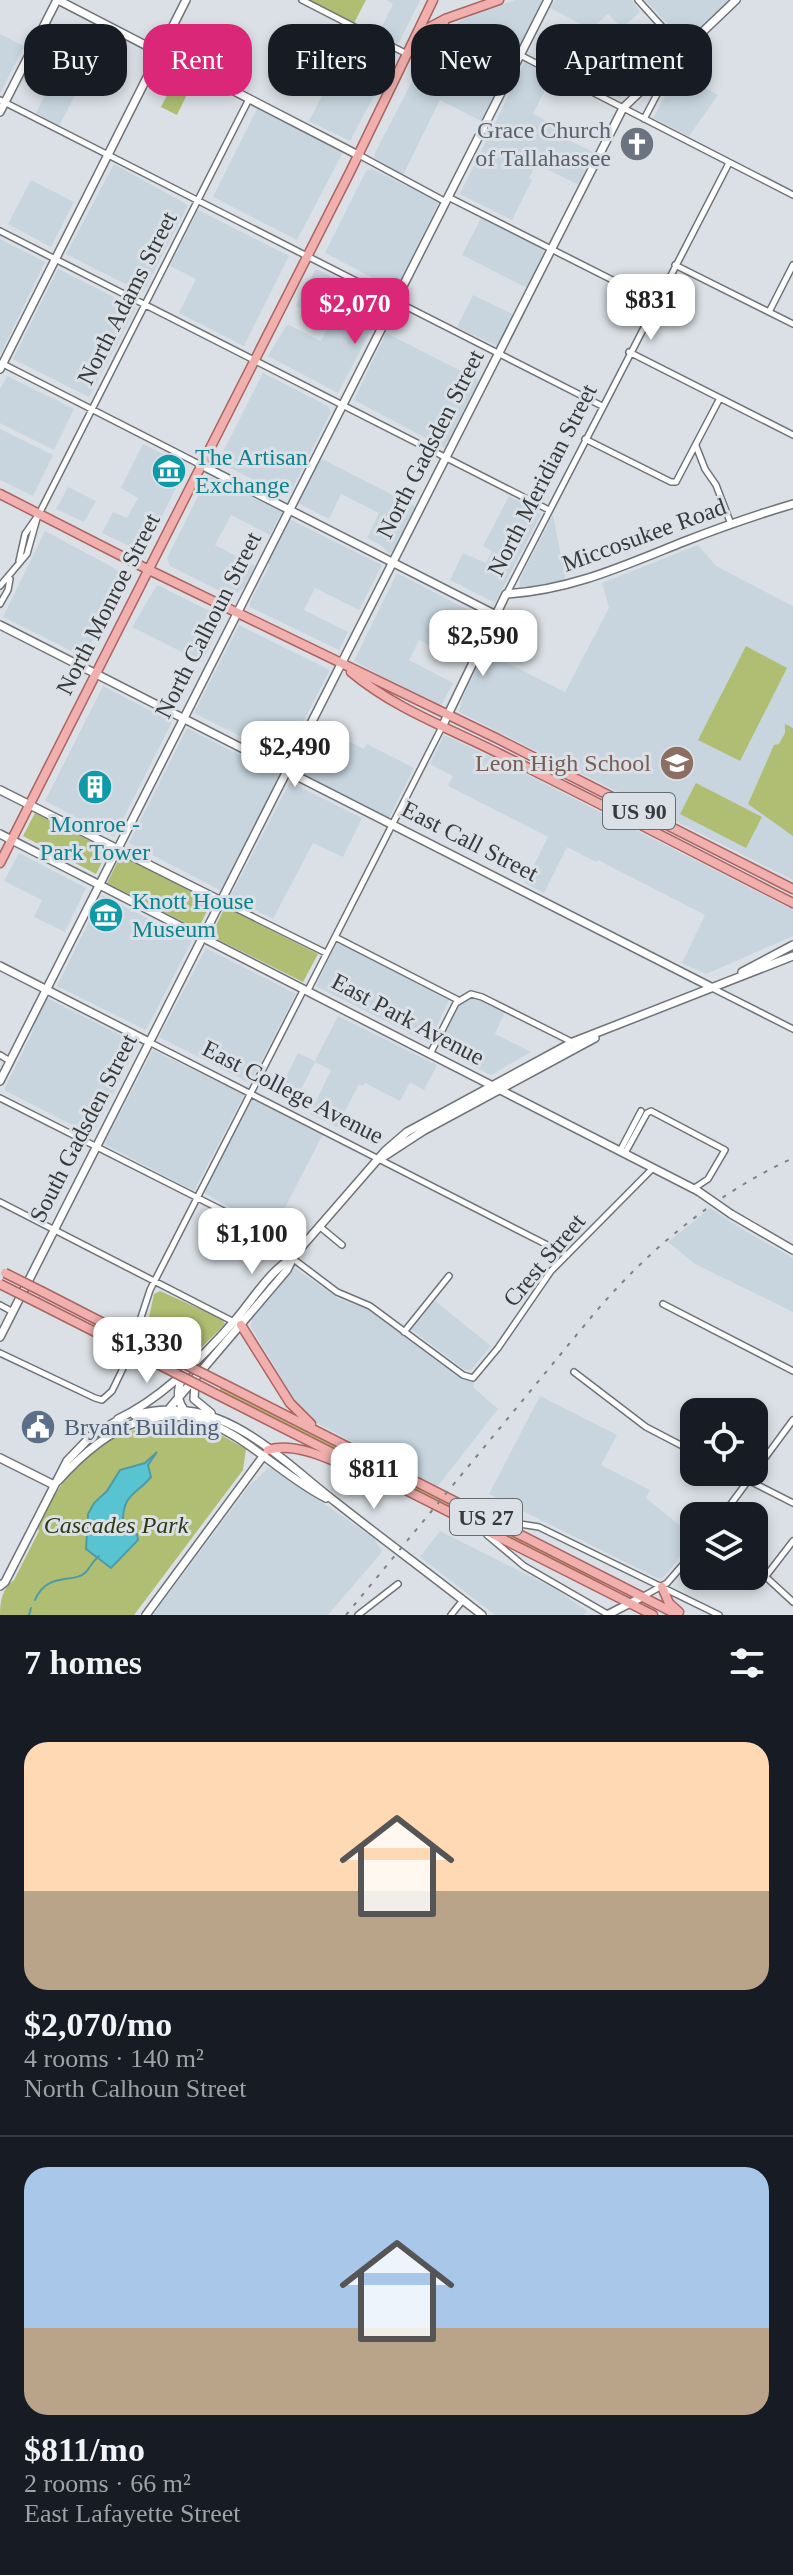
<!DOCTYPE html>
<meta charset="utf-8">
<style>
:root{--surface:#171b24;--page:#20242c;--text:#f1f3f6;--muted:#9ea1a6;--line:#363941;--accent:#db2777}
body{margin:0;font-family:"Times New Roman",serif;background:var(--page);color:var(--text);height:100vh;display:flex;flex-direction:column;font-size:30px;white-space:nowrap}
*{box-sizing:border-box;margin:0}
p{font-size:26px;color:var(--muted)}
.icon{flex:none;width:44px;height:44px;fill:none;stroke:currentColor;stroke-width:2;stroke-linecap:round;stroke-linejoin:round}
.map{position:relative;height:1615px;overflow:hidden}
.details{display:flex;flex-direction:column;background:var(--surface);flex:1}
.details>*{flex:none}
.banner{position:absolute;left:24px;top:24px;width:746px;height:72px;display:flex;gap:16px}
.tools{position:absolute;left:680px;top:1398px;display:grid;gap:16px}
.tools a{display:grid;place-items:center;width:88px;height:88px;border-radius:16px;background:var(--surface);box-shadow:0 4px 12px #0003;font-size:40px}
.price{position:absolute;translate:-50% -68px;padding:0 18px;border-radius:16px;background:#fff;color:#222;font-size:26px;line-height:52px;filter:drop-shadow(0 2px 4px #0008)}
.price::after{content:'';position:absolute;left:50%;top:48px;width:24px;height:18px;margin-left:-12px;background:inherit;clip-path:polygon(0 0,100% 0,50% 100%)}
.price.active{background:var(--accent);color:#fff}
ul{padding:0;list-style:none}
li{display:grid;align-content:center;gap:16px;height:424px;padding:0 24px}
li+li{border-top:2px solid var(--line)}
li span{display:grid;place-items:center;height:248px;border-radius:24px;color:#555}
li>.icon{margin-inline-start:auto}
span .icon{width:144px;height:144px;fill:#fffc;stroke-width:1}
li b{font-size:34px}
h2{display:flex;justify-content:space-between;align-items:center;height:96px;padding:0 24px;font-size:34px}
.tag{padding:0 28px;border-radius:24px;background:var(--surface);box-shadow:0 4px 12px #0003;font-size:28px;line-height:72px}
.tag.active{background:var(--accent);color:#fff}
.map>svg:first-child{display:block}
</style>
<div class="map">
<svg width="793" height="1615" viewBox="0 0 793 1615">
<rect width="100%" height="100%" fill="#dae0e5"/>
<path fill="#c8d5df" d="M386 0H420L399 43 378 35 393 4Z
M516 0H542L481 121 440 100 403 175 375 158 374 155 434 39 470 15Z
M555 0H632L640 12 622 28 608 14 591 29 550 8Z
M645 0H730L684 41Z
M0 34 24 46 0 94Z
M577 46 598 60 634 85 620 98 562 69Z
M35 50 85 76 59 126 36 113 46 93 20 79Z
M525 62 552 76 533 114 561 128 558 135 593 152 579 185 536 164 529 178 532 180 512 220 460 194Z
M334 73 375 94 350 141 309 121Z
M678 73 718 95 689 136 653 118Z
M257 109 343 152 297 240 213 197Z
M114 164 188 205 143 293 66 254Z
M372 169 439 202 396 290 325 253 366 171Z
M31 180 74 202 51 247 8 224Z
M198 210 289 256 244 346 179 313 196 279 170 266Z
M481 218 543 249 544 253 527 288 462 255Z
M0 239 45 262 1 353H0Z
M58 269 136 308 89 397 13 359Z
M316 269 385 303 338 393 268 356 287 324 321 341 330 323 296 306Z
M473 295 514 315 497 346 457 327Z
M386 333 479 380 445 448 354 400Z
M263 373 328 406 331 412 288 497 218 462Z
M7 376 74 409 54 450 0 423V389Z
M0 429 53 455 33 496 0 480Z
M143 444 187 466 146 548 140 551 102 533 113 512 127 518 138 498 121 488Z
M318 457 416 507 394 552 388 553 382 546 367 538 379 513 341 494 329 519 298 503 297 500Z
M208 476 282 512 270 535 231 515 215 545 255 566 245 586 232 597 170 566 167 558Z
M68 487 96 501 84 522 56 509Z
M509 496 541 514 495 603 450 580 463 553 486 563 492 551 483 546Z
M553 515 566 581 520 589V579Z
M289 519 382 565 359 610 315 588 304 610 348 632 339 650 250 607V602L270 565 267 563Z
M45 531 127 575 84 657 3 617Z
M698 545 716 566 793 606V880L459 712 462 699 484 651 565 692 609 608 602 583Z
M397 573 484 618 475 638 456 629 444 653 419 640 409 660 453 683 442 704 438 705 420 697 354 661Z
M157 585 224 618 202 662 132 627Z
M239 625 330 670 284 758 194 713Z
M103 686 172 722 114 837 45 801Z
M316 725 364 749 367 744 414 768 389 818 293 770Z
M187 728 279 775 222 891 129 843Z
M444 735 502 762 793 910V936L706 974 682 963 705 915 598 860 596 862 567 847 544 893 525 883 548 837 448 786 453 776 430 764Z
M290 782 362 818 343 857 313 843 273 919 230 897Z
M19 853 86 888 65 932 34 917 42 900 4 881Z
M102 895 192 941 146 1030 57 986Z
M339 943 449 1000 429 1043 316 986 336 944Z
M206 948 296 994 250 1083 159 1037Z
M45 997 138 1044 92 1135 4 1090 32 1033 37 1014Z
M473 998 480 999 505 1012 495 1034 531 1052 491 1075 437 1047 459 1005Z
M338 1016 437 1065 424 1090 410 1082 400 1101 365 1083 363 1086 359 1084 337 1127 310 1114 331 1070 315 1062 293 1105 276 1096 298 1053 315 1061Z
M153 1050 244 1095 194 1191 104 1144Z
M251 1098 323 1134 273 1231 204 1193Z
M710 1208 745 1231 793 1258V1312L695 1264 668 1242Z
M295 1268 339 1299 368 1309 458 1377 475 1380 473 1387 498 1409 437 1487 317 1423 297 1405 251 1327 252 1319Z
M435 1301 491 1346 471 1370H465L411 1329Z
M540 1396 617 1435 601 1465 650 1490 646 1498 694 1537 665 1576 659 1579 489 1494Z
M268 1468 275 1470 374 1538 382 1552 328 1615H153L249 1486Z
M440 1531 557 1590 587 1611 584 1615H495L420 1557Z"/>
<path fill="#b0be73" d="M309 0H366L354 23Z
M177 76 192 84 177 115 161 107Z
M746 646 787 668 740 761 698 740Z
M785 724 793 728V836L748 804 774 745 779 744 785 733Z
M696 783 762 817 746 848 680 814Z
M35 813 108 850 96 874 23 836Z
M121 855 213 899 198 929 107 883Z
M225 907 318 954 303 982 211 936Z
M160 1291 222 1319 225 1324 190 1359 145 1336 154 1294Z
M222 1387 624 1591V1592L571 1570 219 1391Z
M180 1422 212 1430 246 1449 243 1470 134 1615H0C0 1602 2 1588 14 1580L39 1531 37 1526C72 1460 103 1428 180 1422Z"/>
<path fill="#58c4d2" stroke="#4e9ba5" stroke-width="2" d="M157 1452 148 1465 151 1477C136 1495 123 1494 123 1521L130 1531 137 1534 138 1540 111 1568 86 1549 88 1514 94 1503 107 1491 120 1470 145 1463Z"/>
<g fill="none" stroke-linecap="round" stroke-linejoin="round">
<path stroke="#4e9ba5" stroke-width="2" d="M35 1600C47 1571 75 1584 86 1572 91 1566 93 1561 99 1556
M29 1615 31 1608"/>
<g stroke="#6e7378" stroke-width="8">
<path id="street" d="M302 0 407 54
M638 0 684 51
M520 55 793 195
M0 100 602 406
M644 119 663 83 665 69
M359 155 446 202
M448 197 656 302
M0 231 549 510
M675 265 793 324
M769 312 793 265
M629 352 793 435
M3 364 201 465
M585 439 671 482H676L720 398
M696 446 705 469 716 485 731 524
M19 561 25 534 39 514 249 99
M0 586 27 554 38 515
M507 593 729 163
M0 604 8 590 10 579
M221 901 326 953
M335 937 458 1000
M712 988 793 1029
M308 990 442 727
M149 1042 567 1255
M430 1054 456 1003 471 994 482 997 572 1042
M0 1055 10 1061
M0 1098 281 1240 301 1247
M620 1151 641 1111
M625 1153 647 1113 651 1111 725 1150 708 1179 693 1189
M0 1202 234 1322
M319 1226 342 1245
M281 1240 289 1247 292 1258 337 1292 370 1306 463 1375 473 1378 498 1348 551 1271 653 1168
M663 1304 793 1371
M0 1305 13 1312
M404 1332 449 1276
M0 1353 95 1398 102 1400 112 1391 127 1360 150 1290 304 989
M574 1372 646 1427 694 1452
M732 1472 793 1503
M722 1516 793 1420
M501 1521 539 1527 719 1615
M487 1535 524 1566 609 1615
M754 1566 793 1602
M766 1576 793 1541
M642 1597 667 1583 694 1552
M358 1615 398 1584
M451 1615 463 1600"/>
</g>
<g stroke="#6e7378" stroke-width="10">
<path id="secondary" d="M58 0 358 155
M0 112 57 0
M0 369 186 0
M201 465 496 615
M0 625 711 987
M442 727 506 594C571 590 623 566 683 542 719 528 756 515 793 504
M0 790 221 901
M0 834 698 1191
M0 966 149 1042
M742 972 793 945
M0 1081 548 0
M380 1159 423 1131 595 1038
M731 1214 793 1250
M0 1337 623 108 736 0
M184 1374C177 1388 175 1401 187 1413
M195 1382 194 1399 211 1413
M168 1410 287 1270 292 1260
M134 1415C162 1408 191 1408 218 1419 262 1436 300 1475 337 1503 385 1541 434 1577 482 1615
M118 1419C163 1398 205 1355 237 1318 253 1299 270 1271 292 1258L385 1151 407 1132 573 1042 793 956
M0 1458 54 1485
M58 1481C106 1427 163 1393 233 1435 265 1454 292 1481 326 1498
M0 1586 5 1582 67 1461 92 1435 122 1418
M146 1615 264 1455
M607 1615 642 1597"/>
</g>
<g stroke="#aa6562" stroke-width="11">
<path id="primary" d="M417 34 445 19 499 0
M411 51 444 24
M0 494 147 569 496 738 793 889
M351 672C395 709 449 728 500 754 598 802 695 853 793 903
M0 863 350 172 433 0
M43 1292 115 1329
M38 1303 111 1340
M241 1325 290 1403 311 1424
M224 1384 678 1615
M216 1394 653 1615
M268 1450C297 1441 335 1462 362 1473
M662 1587 669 1603 679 1612"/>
</g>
<use href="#street" stroke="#fff" stroke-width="5"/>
<use href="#secondary" stroke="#fff" stroke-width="7"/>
<use href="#primary" stroke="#f1b0ad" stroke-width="8"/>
<path stroke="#7e8286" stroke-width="2" stroke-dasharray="4 8" stroke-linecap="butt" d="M346 1615 588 1321C644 1253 713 1195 793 1158"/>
<g stroke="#6e7378" stroke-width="10" stroke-linecap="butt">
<path id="secondary-bridge" d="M698 1191 731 1214"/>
</g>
<g stroke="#aa6562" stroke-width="11" stroke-linecap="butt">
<path id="primary-bridge" d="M5 1273 43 1292
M0 1284 38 1303
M115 1329 224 1384
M111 1340 216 1394"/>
</g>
<use href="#secondary-bridge" stroke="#fff" stroke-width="7"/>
<use href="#primary-bridge" stroke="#f1b0ad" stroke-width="8"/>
</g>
<defs>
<g id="church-disc" transform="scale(1.8)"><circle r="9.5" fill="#6b7280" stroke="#dae0e5"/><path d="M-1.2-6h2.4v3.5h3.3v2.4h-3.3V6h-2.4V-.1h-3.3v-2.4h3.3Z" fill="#fff"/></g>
<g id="museum-disc" transform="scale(1.8)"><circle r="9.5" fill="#0f9aa8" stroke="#dae0e5"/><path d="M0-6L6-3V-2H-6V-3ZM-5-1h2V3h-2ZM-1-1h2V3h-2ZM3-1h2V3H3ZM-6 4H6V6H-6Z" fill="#fff"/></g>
<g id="school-disc" transform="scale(1.8)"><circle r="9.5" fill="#8d6e63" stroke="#dae0e5"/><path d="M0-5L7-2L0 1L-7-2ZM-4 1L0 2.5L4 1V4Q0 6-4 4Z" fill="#fff"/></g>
<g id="building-disc" transform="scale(1.8)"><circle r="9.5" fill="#0f9aa8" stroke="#dae0e5"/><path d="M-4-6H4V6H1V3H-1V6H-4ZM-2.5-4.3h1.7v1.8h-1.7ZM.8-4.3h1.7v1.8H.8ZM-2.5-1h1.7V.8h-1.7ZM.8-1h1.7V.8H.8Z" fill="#fff"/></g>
<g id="civic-disc" transform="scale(1.8)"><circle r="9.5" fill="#5c6f8a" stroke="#dae0e5"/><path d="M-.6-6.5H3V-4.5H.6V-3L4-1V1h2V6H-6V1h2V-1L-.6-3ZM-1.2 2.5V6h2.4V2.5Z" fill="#fff"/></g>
</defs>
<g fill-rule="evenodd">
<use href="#church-disc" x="637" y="144"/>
<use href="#museum-disc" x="169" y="471"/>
<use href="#school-disc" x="677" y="763"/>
<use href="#building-disc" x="95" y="787"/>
<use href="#museum-disc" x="106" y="915"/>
<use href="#civic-disc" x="38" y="1427"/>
</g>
<g text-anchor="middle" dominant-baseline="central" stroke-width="6" stroke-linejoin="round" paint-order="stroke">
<g fill="#dae0e5" stroke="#686c6f" stroke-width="2">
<rect x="603" y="793" width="72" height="36" rx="6"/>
<rect x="450" y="1499" width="72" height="36" rx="6"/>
</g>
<g font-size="22" font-weight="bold" fill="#373a3c">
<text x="639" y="811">US 90</text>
<text x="486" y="1517">US 27</text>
</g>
<g font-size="24" fill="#5b616d" stroke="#dae0e5" text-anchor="end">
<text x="611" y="130">Grace Church<tspan x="611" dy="28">of Tallahassee</tspan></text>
</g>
<g font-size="24" fill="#373a3c" stroke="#dae0e5">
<text transform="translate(127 298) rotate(-63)">North Adams Street</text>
<text transform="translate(430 444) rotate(-63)">North Gadsden Street</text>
<text transform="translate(542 480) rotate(-63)">North Meridian Street</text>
<text transform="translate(644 535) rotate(-20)">Miccosukee Road</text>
<text transform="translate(108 604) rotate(-63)">North Monroe Street</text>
<text transform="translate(208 625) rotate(-63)">North Calhoun Street</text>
<text transform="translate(470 841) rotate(27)">East Call Street</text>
<text transform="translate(408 1019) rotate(28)">East Park Avenue</text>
<text transform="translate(293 1092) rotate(27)">East College Avenue</text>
<text transform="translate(83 1128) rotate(-63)">South Gadsden Street</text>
<text transform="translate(544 1260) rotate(-50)">Crest Street</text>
</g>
<g font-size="24" fill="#0d838f" stroke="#dae0e5" text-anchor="start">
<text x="195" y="457">The Artisan<tspan x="195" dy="28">Exchange</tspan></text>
<text x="95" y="824" text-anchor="middle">Monroe -<tspan x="95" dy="28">Park Tower</tspan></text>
<text x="132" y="901">Knott House<tspan x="132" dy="28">Museum</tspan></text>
</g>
<g font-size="24" fill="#785e54" stroke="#dae0e5" text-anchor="end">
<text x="651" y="763">Leon High School</text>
</g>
<g font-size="24" fill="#4e5e75" stroke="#dae0e5" text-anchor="start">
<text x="64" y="1427">Bryant Building</text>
</g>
<g font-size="24" font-style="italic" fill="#313716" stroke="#dae0e5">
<text x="116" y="1525">Cascades Park</text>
</g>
</g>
</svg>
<div class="tools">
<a><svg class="icon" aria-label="locate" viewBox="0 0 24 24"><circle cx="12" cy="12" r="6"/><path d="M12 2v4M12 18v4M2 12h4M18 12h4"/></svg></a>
<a><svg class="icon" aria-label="layers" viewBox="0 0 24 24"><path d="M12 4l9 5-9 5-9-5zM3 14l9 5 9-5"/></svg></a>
</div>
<b class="price" style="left:651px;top:342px">$831</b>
<b class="price active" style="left:355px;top:346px">$2,070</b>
<b class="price" style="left:483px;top:678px">$2,590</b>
<b class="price" style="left:295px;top:789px">$2,490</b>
<b class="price" style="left:252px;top:1276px">$1,100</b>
<b class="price" style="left:147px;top:1385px">$1,330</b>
<b class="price" style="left:374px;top:1511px">$811</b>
<div class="banner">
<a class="tag">Buy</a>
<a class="tag active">Rent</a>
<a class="tag">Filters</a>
<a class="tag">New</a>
<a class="tag">Apartment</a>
</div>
</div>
<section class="details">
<h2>7 homes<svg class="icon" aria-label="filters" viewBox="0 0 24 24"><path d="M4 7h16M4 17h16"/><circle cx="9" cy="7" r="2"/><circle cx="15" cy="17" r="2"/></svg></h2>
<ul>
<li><span style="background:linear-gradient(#ffd9b3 60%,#b9a48a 0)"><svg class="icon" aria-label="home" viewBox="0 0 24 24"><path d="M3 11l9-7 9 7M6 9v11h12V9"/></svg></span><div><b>$2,070/mo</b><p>4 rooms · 140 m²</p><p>North Calhoun Street</p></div></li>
<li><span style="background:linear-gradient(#a9c7e8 65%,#b9a48a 0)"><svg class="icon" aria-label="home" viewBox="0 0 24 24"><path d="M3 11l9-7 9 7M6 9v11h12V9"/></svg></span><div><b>$811/mo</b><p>2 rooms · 66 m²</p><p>East Lafayette Street</p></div></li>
</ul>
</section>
